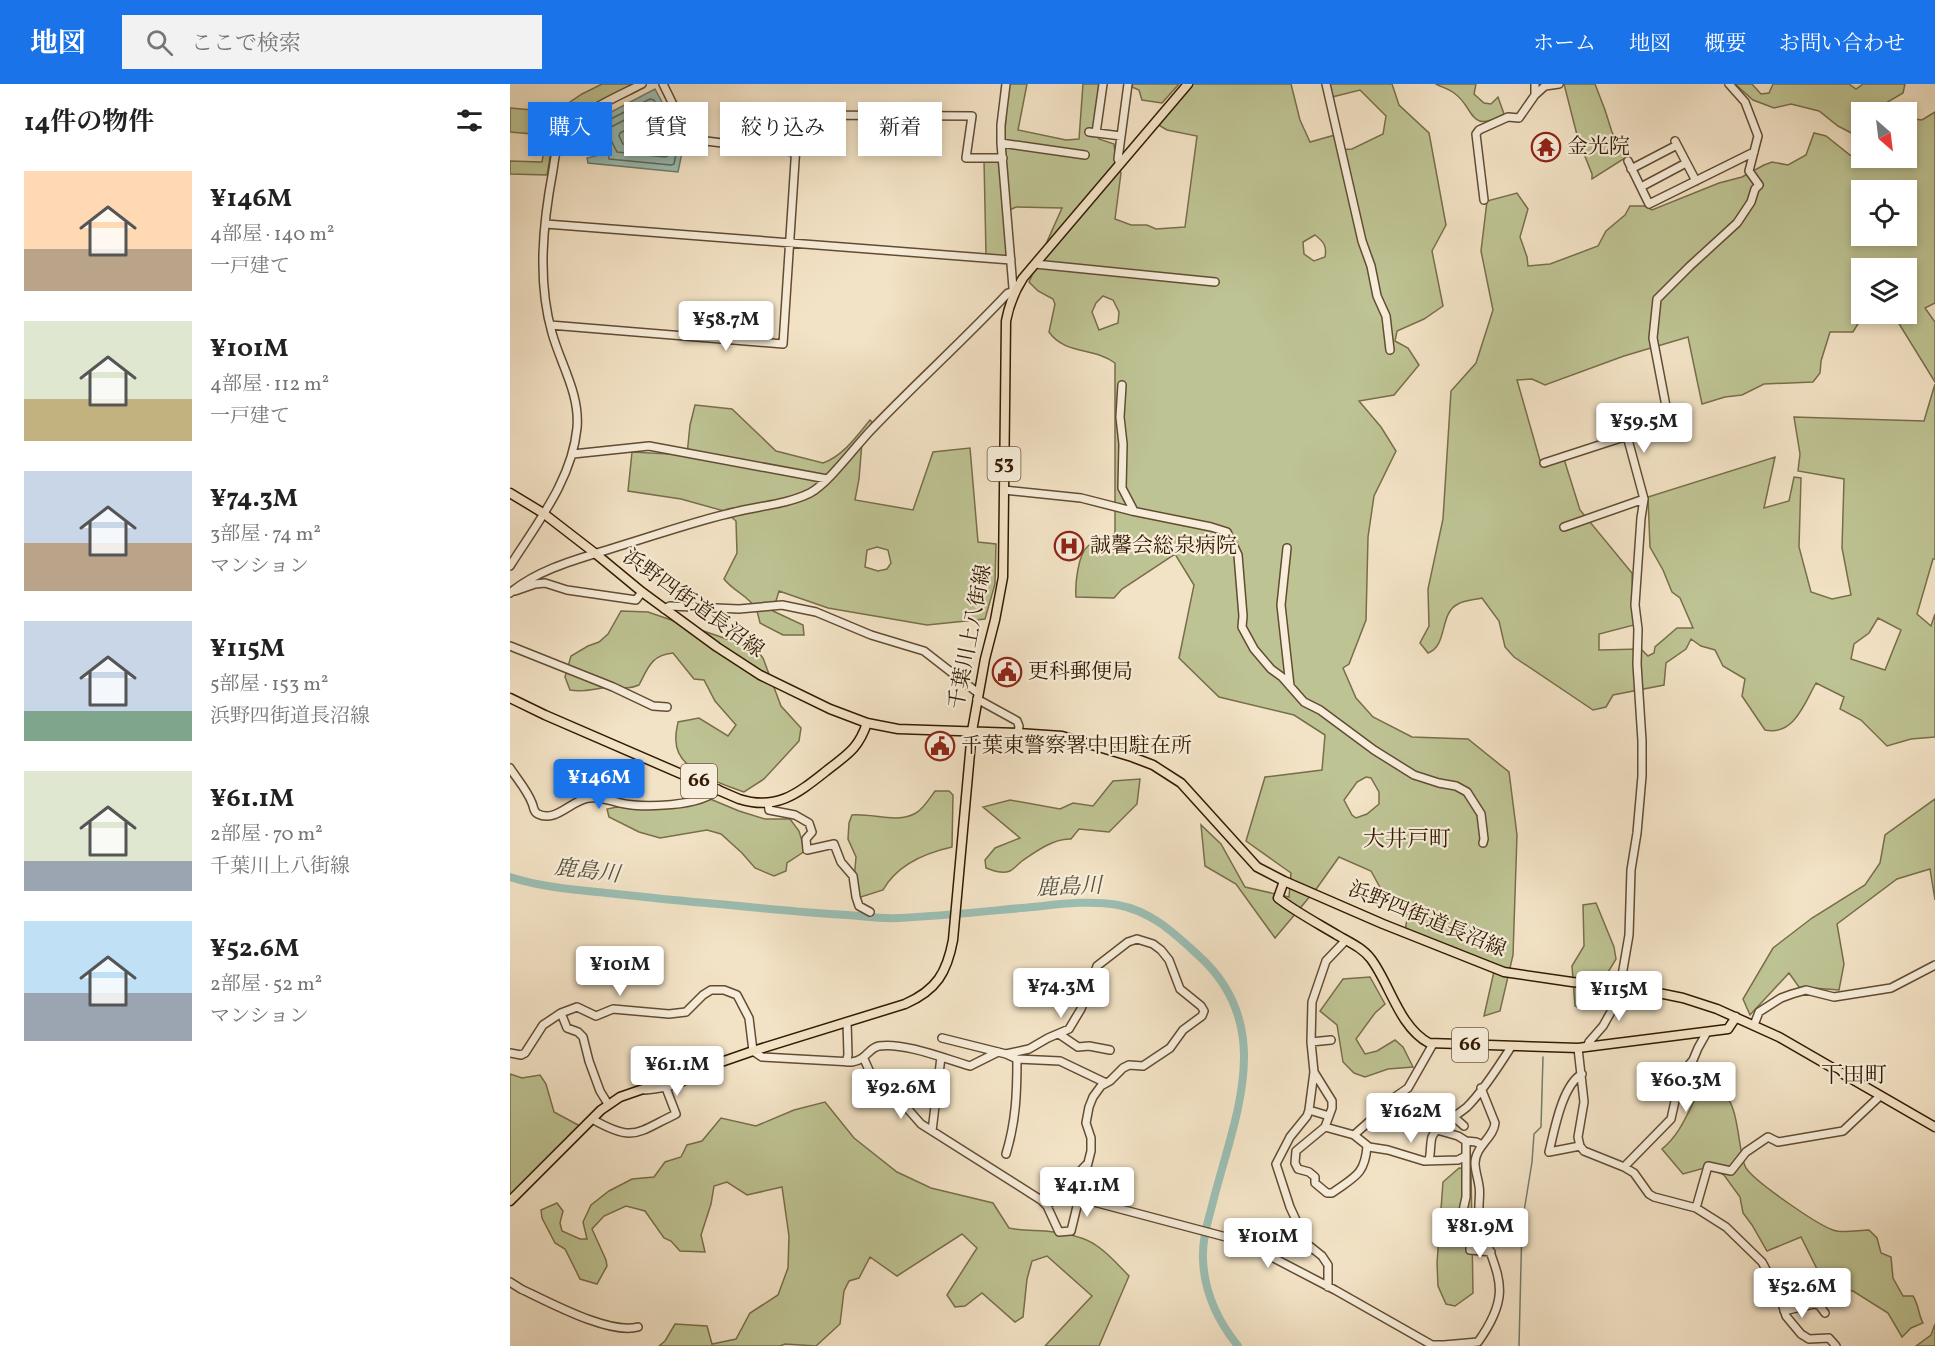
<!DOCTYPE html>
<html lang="ja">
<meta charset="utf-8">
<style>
:root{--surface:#fff;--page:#f2f2f2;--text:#222;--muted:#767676;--accent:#1a73e8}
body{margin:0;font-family:Vollkorn,"Noto Serif JP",serif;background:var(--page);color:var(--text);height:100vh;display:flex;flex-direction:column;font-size:22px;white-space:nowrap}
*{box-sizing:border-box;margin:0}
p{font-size:20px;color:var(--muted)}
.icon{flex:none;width:33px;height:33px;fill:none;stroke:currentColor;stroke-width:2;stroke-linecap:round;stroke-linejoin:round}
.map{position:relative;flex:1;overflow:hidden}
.panel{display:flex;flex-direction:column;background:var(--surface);width:510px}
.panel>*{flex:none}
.banner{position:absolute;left:18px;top:18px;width:570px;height:54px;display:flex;gap:12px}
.needle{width:39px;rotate:152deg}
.tools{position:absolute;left:1341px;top:18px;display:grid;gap:12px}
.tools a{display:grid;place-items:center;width:66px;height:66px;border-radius:0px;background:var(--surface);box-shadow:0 3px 9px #0003;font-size:30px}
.price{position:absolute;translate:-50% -51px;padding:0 14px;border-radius:6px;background:#fff;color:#222;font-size:20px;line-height:39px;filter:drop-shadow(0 2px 3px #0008)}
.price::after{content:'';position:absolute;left:50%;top:36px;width:18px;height:14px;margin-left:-9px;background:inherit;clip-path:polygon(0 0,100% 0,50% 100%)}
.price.current{background:var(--accent);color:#fff}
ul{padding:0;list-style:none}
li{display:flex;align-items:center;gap:18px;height:150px;padding:0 24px}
li span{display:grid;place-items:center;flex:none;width:168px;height:120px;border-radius:0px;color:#555}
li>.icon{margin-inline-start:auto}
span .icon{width:72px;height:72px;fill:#fffc;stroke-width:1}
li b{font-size:26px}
h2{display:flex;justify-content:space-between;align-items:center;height:72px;padding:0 24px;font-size:26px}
.pill{padding:0 21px;border-radius:0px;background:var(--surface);box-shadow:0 3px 9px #0003;font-size:21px;line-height:54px}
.pill.current{background:var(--accent);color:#fff}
header{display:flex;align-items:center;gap:36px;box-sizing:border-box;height:84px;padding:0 30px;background:var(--accent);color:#fff}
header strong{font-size:28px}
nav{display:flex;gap:33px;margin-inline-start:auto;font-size:21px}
.search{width:420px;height:54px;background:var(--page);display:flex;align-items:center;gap:15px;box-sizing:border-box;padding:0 21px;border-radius:0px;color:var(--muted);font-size:22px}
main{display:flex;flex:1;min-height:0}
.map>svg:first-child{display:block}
</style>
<header>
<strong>地図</strong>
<div class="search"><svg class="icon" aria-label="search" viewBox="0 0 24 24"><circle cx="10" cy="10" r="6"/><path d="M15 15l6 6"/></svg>ここで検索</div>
<nav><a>ホーム</a><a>地図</a><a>概要</a><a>お問い合わせ</a></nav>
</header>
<main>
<section class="panel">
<h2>14件の物件<svg class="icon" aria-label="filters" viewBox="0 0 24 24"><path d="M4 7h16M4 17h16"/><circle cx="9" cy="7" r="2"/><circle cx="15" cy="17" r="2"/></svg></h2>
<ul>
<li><span style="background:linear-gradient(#ffd9b3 65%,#b9a48a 0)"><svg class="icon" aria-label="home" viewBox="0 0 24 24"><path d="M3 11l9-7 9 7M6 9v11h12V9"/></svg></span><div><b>¥146M</b><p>4部屋 · 140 m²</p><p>一戸建て</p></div></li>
<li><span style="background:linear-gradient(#dfe7d0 65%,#c2b280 0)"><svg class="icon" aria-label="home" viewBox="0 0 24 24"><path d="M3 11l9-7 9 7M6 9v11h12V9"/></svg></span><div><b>¥101M</b><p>4部屋 · 112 m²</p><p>一戸建て</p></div></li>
<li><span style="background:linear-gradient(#c9d6e8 60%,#b9a48a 0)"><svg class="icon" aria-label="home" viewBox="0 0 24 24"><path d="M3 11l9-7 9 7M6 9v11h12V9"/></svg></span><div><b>¥74.3M</b><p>3部屋 · 74 m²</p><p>マンション</p></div></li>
<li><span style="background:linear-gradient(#c9d6e8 75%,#7fa58c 0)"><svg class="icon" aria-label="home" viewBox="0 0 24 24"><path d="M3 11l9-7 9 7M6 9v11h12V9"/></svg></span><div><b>¥115M</b><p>5部屋 · 153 m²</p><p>浜野四街道長沼線</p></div></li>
<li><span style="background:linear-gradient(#dfe7d0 75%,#9aa5b1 0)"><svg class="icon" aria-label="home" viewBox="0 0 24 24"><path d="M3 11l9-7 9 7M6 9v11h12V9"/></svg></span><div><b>¥61.1M</b><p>2部屋 · 70 m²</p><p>千葉川上八街線</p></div></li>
<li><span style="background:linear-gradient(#bfe0f5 60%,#9aa5b1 0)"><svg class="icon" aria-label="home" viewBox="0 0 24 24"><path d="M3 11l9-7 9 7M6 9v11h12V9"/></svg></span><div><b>¥52.6M</b><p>2部屋 · 52 m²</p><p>マンション</p></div></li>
</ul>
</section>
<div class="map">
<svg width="1425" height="1262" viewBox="0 0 1425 1262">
<rect width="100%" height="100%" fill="#f3e3c6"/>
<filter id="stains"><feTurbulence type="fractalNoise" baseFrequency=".00333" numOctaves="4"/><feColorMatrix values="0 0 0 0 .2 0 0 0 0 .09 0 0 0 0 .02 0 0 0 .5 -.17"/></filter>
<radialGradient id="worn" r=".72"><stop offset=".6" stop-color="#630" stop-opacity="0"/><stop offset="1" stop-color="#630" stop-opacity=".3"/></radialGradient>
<path fill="#bec393" stroke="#786e4a" stroke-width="1.5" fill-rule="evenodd" d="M92 0H123L63 33 43 55 37 91 0 90V77L32 78 36 54 34 51 0 48V24L45 28 72 10Z
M499 0H517L508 46 556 56 569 55 573 0H589L584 44 589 55 604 60 606 79 611 89 605 135 621 141H637L646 145 675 143 687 52 657 46 647 40 682 0H781L790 36 800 58 825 51 829 66 842 65 873 50 876 32 850 6 822 13 819 0H882L889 21 919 49 936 141 922 167 933 222 914 235 887 247 885 257 898 264 909 281 884 311 849 317 871 343 886 367 864 412 858 453 856 536 839 580 833 584 846 614 863 633 902 653 958 655 999 688 1007 751 1003 871 990 927 974 932 985 883 946 864 895 848 898 828 872 807 861 787 829 773 807 804 765 854 726 800 695 782 691 741 711 760 735 803 779 813 781 789 736 757 755 693 812 686 815 651 784 631 709 613 669 574 684 501 665 470 612 505 604 514 566 513C565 500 568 470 578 462 585 456 597 453 605 449V279C584 263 555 271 539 248L545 220 543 215 528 207 519 198 552 124 506 123 495 128 498 174 476 171 474 76 490 77 494 68 496 30ZM805 151C814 158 817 162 815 173L804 177 794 170 793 158ZM593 212 603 216 609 228 608 239 589 246 582 228 586 219ZM856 693 861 694 869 708V720L857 730 846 734 842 731 834 716 847 698Z
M623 0H669L652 19 632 16 629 6 622 3Z
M926 0H966L964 10 974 19 981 20 988 13 994 30C958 51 965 23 944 9 939 5 931 3 926 0Z
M1054 0H1085L1095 26 1102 48 1115 74 1082 95V90L1068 55Z
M1225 0H1242L1251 10 1259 9 1263 0H1339L1346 5 1353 0H1395L1393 9 1374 20 1376 28H1352L1351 54 1328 42 1309 27 1281 20 1264 24 1243 16Z
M1425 28V219L1415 224 1425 238V298L1383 230H1396V184H1352V230H1354L1343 248H1320L1311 277 1310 289 1303 298 1254 300 1232 311 1215 313 1192 320 1178 253 1114 272 1035 301 1022 295 1007 296 1031 380 1054 375 1070 426 1122 489 1124 541 1089 550V566L1131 565 1138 572 1144 569 1145 563 1167 544H1183L1170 514 1162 508 1153 486 1140 463 1138 413 1265 373 1254 424 1279 417 1284 393 1291 394 1289 463 1301 508 1322 515 1341 511 1332 464 1334 395 1288 387 1290 370 1284 333 1414 337 1425 300V475H1423L1407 530 1421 542 1425 530V653L1401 655 1377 662 1351 636 1330 625 1334 613 1306 599C1294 620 1284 652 1255 646L1232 612 1235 595 1213 582 1205 566 1191 562 1181 555 1176 565 1156 579 1154 601 1103 611 1096 623 1083 626 1004 573 995 563 989 537 972 514C964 516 955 516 948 520 929 529 938 562 918 569L910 559 919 542 918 505 933 435 941 307 966 279 983 226 971 167 977 117 1007 109 1018 125 1010 153 1017 173 1018 182 1040 180 1088 162 1096 147 1115 131 1120 122H1135L1142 126 1209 99 1232 93 1254 81 1262 78 1278 81 1296 71 1304 49 1316 52 1340 71 1362 80 1367 74H1396L1397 34 1412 36ZM1352 106H1396V152H1352ZM1368 534 1391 546 1375 586 1341 575 1344 560 1359 549Z
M185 321 222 325 266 367 313 379C333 372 347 352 360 336L362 338 352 358 349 395 345 416 403 426 423 368 460 364 468 458 486 460 485 500 475 535 417 541 318 524 269 507 263 527 293 541 294 551H273L250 539C249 535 248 529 246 525 239 512 223 507 214 495L227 469 226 437 214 427 171 415 118 407 122 368 177 371 180 341ZM367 463 378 466 381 479 377 485 368 487 355 483 357 466Z
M111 527 138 528 246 565 253 574 271 622 291 644 289 657 254 695 234 708C211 700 166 686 166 657 165 651 167 644 168 638L189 634 218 652 226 641 205 617 194 596 184 595 163 569C141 571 138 584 129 601 117 606 112 603 100 603 86 604 74 609 60 606L55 593 61 572 78 562 89 558 98 550Z
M630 695 627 720 599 748 569 745 561 755C544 754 525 768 512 777 508 780 504 785 500 787 492 790 484 787 476 784L475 776 485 764 510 754 473 723 500 716 550 725 563 719 583 722 603 697Z
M425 707H439L443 711 442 763C415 769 387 781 373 806L351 813 343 807 346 773 338 755 339 739 342 731C363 729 387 740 406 729 413 725 420 714 425 707Z
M193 712 229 727 255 735H280L289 747 295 767 277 779 276 787 264 792 245 784 232 769 211 750 197 746 150 754 129 748 99 733 97 725 107 723 140 725Z
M1425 715V816L1420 785 1387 795 1327 840 1334 880 1329 906 1289 903 1279 889 1240 931 1233 915 1263 864 1302 834 1355 801 1370 779 1375 751Z
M1086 819 1104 863 1106 875 1080 918 1071 924 1065 922 1062 882 1074 862 1073 821Z
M860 893 875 920 865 929 846 955 855 970 867 967 885 956 893 963 903 983 878 985 855 993 844 989 833 978 827 941 810 927 833 895Z
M0 990 12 994 30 991 36 1000 44 1028 70 1042 0 1111Z
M1190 1006C1196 1006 1203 1005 1208 1007 1230 1013 1227 1064 1235 1082 1240 1095 1308 1141 1323 1146 1333 1150 1349 1146 1359 1146L1367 1154 1371 1169 1381 1173 1383 1194 1393 1212H1403C1409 1221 1408 1230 1413 1239L1401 1244 1392 1253 1378 1229 1343 1207 1328 1205 1311 1211 1309 1189 1291 1153 1257 1167 1242 1141 1233 1129 1230 1113 1214 1091 1198 1083 1173 1090 1152 1065C1171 1050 1178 1027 1190 1006Z
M315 1018 344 1054 387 1088 421 1104 483 1119 499 1144C512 1147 523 1146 536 1147 582 1152 588 1160 619 1192L589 1262H535L582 1212 537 1172 522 1177 517 1195 513 1233 505 1238 472 1209 455 1222 445 1223 437 1211 467 1164 452 1150 387 1192 360 1173 349 1194 339 1197 334 1207 330 1240 306 1262 275 1260 270 1262H149L155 1257 165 1240 197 1242 202 1260 226 1255 240 1229 268 1211 278 1184 279 1152 272 1103 237 1111 217 1098 204 1102 201 1120 191 1151 195 1168 170 1167 161 1157 154 1154 135 1127 116 1122 94 1132 82 1145 96 1176 97 1182 87 1200 70 1195 55 1165 45 1159 32 1134 31 1126 47 1119 53 1127 50 1139 52 1147 70 1155H77L73 1138 81 1121 99 1107 122 1095 144 1093 155 1078 171 1073 177 1061 192 1057 211 1034 246 1042 284 1026Z
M949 1084 961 1085 963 1209 945 1222 936 1220 928 1202 927 1179 933 1098Z
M1425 1240V1262H1406L1421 1251Z"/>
<path fill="#9bbeb3" stroke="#717c6b" stroke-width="1.5" d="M145 5 174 59 168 88 78 79 77 74 93 70 79 43 82 38Z"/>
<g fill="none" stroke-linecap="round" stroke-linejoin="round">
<path stroke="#676c5a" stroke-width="1.5" d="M140 15 144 16 168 60 164 80 161 81 99 75 98 67 87 45V42Z
M138 24 141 26 160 61 158 72 155 73 107 68 97 48V45Z
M135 36 148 59V63L113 60 109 52 110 49Z"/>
<path stroke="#717c6b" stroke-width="1.5" d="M1009 1262 1012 1140 1022 1078 1024 1050 1031 1043 1033 973"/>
<path stroke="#9bbeb3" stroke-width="8" d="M0 793C34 804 70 806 106 810 143 814 181 818 219 821 258 825 297 829 337 831 354 832 371 835 388 834 433 832 478 827 523 823 551 820 580 816 608 821 641 827 664 849 688 871 766 941 726 1029 704 1114 699 1134 692 1154 693 1175 694 1208 707 1236 728 1262"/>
<g stroke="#634c32" stroke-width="10">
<path id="minor" d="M153 0 180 55 285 68
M816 0 852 157 861 182 867 212 876 232 880 266
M1025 11 1035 2 1049 0
M579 48 611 52
M586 49 593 0
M1165 57 1186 97
M491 59 575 71
M1118 77 1139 120 1244 68
M610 80 608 75 618 0
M1121 85 1167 61
M1131 103 1176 79
M974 116 966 50 969 46 998 33 1009 34 1025 11V0
M36 140 501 176
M525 180 705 198
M40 241 273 260 288 31 462 32 456 74H493
M612 301 610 333 613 360 612 404 623 425 622 427
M63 370 139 362 317 395
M1034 379 1117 352
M494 406 571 414 622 427 701 443 717 448 728 471 733 532 732 543 744 565 761 585 772 593 794 618 810 626 864 666 904 691 929 699 946 702 957 708 971 730 974 755 973 759
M1054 443 1134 415
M777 464 771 521 780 602
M0 482C27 439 62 396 67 344 70 310 51 281 42 249 27 196 33 139 43 86 45 73 46 59 55 48 70 28 109 12 132 0
M5 507 25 500 35 499 57 506 126 516 132 508
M0 509C32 482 77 473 116 460 152 449 189 436 225 428 249 422 278 420 300 409 319 399 347 360 363 344 407 298 455 255 498 209L505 207 503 204 491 59V41L496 0
M154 525 160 522 229 525 272 521 306 528 361 551 414 567 468 609
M0 562 103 603 143 622 157 623
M467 615 507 637 509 642 508 649
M0 684C7 695 17 706 22 719 24 723 23 728 28 730 46 739 61 716 79 714 90 712 100 717 110 719 133 724 191 723 208 705
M99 716 114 694
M258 719 259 726 285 731 299 739 302 748 296 755 297 766 324 760 331 778 343 792 346 813 349 822 360 828
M51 929 57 944 68 948 73 953 79 977 90 1007 98 1020
M1244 941 1249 928 1271 914 1282 910 1296 906 1324 913 1381 904 1425 881
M549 950 568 963 579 962 600 966
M432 954 496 970 507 975 550 977 596 999
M801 958 821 956
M1077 963 1079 958 1093 942 1102 926 1110 903 1119 851 1121 786 1127 749 1132 692V657L1127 580 1128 545 1125 521 1131 434 1134 415 1117 352 1159 338 1143 254 1147 215 1180 182 1227 139 1241 118 1245 105 1249 101 1239 87 1248 52 1235 18 1219 0
M1068 964 1074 1018 1068 1053 1070 1062 1074 1067 1114 1083 1124 1089 1139 1110 1144 1113 1186 1124 1216 1143 1252 1178 1269 1210 1276 1232 1291 1250 1299 1255 1319 1254 1326 1262
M0 969 11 971 15 969 33 941 51 929 67 923 86 932 103 925 159 930 176 928 193 911 201 906H214L227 911 239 934 243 967 252 973 342 978C357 976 358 964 369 962 393 958 436 975 460 982L488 968
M496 970 519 965 538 954 559 945 571 925 587 882 618 858 627 855 643 860 651 866 659 876 670 905 691 922 694 927 692 932 673 946 660 964 633 982 619 981 613 984 600 997 591 1002 583 1013 579 1023 576 1039 581 1054V1067L578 1079 537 1122
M354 975 368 1006 389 1015 411 1040 531 1116 537 1122 549 1148 561 1147 569 1114
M336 978 338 971 337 938
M804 988 822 1017V1024L815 1043 786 1067 785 1079 788 1085 799 1088 805 1093V1099L817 1109H822C844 1093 855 1091 857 1062
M135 1006C157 1004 174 1000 191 987
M799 1026 819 1032
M944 1033 954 1042
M82 1035C124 1059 126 1049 166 1030L156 1004
M815 1043 844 1051 859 1063 878 1066 914 1077 948 1076 956 1072
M927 1046 948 1052 956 1057V1113L951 1136 960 1153V1166L981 1168
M422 1047 431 973
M844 1051 863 1034 872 1022 898 1004 923 960
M956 1057 966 1058 972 1061
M1070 1062 1039 1068C1044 1048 1052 1001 1072 990
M496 1070C506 1037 507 1009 507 975
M919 1076C921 1069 920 1060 922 1053 928 1040 947 1032 957 1023 973 1007 989 982 1001 963
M578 1079 569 1114 731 1157 825 1206 922 1261H934L968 1258C1008 1202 982 1189 970 1134 967 1123 971 1112 969 1102 968 1094 965 1087 965 1079 965 1063 984 1053 985 1039L971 1004
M1114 1083 1161 1035 1171 990 1183 976 1188 964 1197 948
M1186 1124 1198 1082 1221 1087 1236 1068 1258 1053 1268 1058 1333 1047 1370 1012
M0 1198 11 1205C39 1218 99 1251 128 1243
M818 1203V1181L812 1172 797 1160 780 1123 766 1080 780 1053 797 1032 799 1026 804 988 801 958 802 918 816 877 836 856
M1274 1227 1304 1220 1309 1221 1315 1229"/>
</g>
<g stroke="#331a00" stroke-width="11">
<path id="major" d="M0 409 33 429 86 470 132 508 207 563 250 591 320 625 357 639 388 645 508 649 552 652 622 673 643 681 671 699 747 783 774 797 873 840 994 888 1062 898 1124 904 1173 914 1207 925 1269 953 1425 1043
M0 614 35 631 229 715C266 727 287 710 315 688 336 671 348 666 357 639
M774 797 768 814C786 828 807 839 827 851 839 858 853 864 861 875 880 900 889 943 919 959L1068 964 1218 945 1226 933
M0 1117 91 1026 110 1013 243 967 395 920C427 906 437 888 443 856L462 647 475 575 485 536 493 493 496 237C499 221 504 208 513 194L678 0"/>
</g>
<use href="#minor" stroke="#f7edda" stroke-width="7"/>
<use href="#major" stroke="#f3e3c6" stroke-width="8"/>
</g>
<defs>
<g id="temple-ring" transform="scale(1.5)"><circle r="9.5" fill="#f7edda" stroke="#8f2418" stroke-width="1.5"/><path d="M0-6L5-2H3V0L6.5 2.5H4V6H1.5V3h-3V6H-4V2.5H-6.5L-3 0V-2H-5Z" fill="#8f2418"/></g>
<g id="hospital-ring" transform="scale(1.5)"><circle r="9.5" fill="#f7edda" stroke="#8f2418" stroke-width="1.5"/><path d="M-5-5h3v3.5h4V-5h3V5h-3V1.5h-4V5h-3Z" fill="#8f2418"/></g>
<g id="civic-ring" transform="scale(1.5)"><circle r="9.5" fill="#f7edda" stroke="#8f2418" stroke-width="1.5"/><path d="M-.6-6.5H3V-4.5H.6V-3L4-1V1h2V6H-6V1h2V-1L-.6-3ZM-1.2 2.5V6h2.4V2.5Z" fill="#8f2418"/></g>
</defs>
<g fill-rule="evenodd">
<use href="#temple-ring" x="1036" y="63"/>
<use href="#hospital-ring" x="559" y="462"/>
<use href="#civic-ring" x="497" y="588"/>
<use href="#civic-ring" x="430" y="662"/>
</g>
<g text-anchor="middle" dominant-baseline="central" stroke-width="4.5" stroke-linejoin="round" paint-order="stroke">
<g fill="#f7edda" stroke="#6e5941" stroke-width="1.5">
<rect x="477.5" y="363" width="33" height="34" rx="4.5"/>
<rect x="171" y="680" width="36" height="34" rx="4.5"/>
<rect x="942" y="944" width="36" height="34" rx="4.5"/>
</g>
<g font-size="20" font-weight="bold" fill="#331a00">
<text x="494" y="380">53</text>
<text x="189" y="697">66</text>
<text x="960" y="961">66</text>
</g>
<g font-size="21" fill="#331a00" stroke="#f7edda" text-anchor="start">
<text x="1057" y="63">金光院</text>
<text x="580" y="462">誠馨会総泉病院</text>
<text x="518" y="588">更科郵便局</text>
<text x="451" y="662">千葉東警察署中田駐在所</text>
</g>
<g font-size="21" fill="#331a00" stroke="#f7edda">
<text transform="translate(183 520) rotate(36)">浜野四街道長沼線</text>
<text transform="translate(461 553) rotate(-79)">千葉川上八街線</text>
<text transform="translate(917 836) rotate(22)">浜野四街道長沼線</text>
</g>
<g font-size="22" fill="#331a00" stroke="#f7edda">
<text x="897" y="756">大井戸町</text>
<text x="1344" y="992">下田町</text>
</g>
<g font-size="22" font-style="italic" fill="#57533f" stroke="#f7edda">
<text transform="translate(77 788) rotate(7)">鹿島川</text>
<text transform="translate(559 804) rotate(-2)">鹿島川</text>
</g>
</g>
<rect width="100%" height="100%" filter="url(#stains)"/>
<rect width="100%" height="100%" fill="url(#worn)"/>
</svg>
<div class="tools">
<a><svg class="needle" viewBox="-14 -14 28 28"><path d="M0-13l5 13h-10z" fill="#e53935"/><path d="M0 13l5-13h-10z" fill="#767676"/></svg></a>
<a><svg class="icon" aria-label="locate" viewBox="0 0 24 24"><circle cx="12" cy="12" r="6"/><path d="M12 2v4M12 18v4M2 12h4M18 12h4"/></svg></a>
<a><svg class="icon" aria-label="layers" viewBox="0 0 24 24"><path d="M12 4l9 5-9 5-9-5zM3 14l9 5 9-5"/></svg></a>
</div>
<b class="price" style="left:216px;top:268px">¥58.7M</b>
<b class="price" style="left:1134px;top:370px">¥59.5M</b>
<b class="price current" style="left:89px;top:726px">¥146M</b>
<b class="price" style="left:110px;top:913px">¥101M</b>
<b class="price" style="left:551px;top:935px">¥74.3M</b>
<b class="price" style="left:1109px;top:938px">¥115M</b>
<b class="price" style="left:167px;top:1013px">¥61.1M</b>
<b class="price" style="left:1176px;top:1029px">¥60.3M</b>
<b class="price" style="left:391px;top:1036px">¥92.6M</b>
<b class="price" style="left:901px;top:1060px">¥162M</b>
<b class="price" style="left:577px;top:1134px">¥41.1M</b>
<b class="price" style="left:970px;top:1175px">¥81.9M</b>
<b class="price" style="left:758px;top:1185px">¥101M</b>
<b class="price" style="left:1292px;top:1235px">¥52.6M</b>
<div class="banner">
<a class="pill current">購入</a>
<a class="pill">賃貸</a>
<a class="pill">絞り込み</a>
<a class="pill">新着</a>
</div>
</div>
</main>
